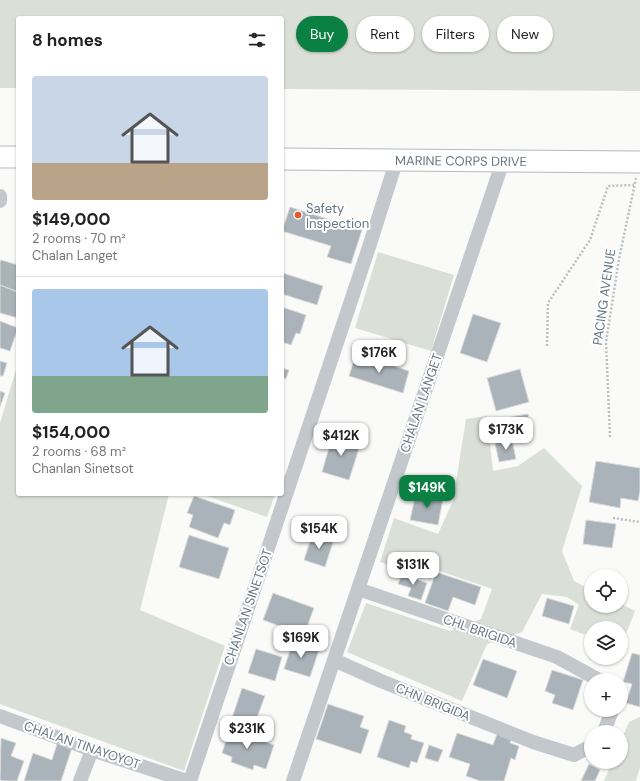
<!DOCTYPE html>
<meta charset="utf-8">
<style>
:root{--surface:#fff;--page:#f6f6f6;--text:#222;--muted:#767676;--line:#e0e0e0;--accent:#0b8043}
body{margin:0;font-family:"DM Sans",sans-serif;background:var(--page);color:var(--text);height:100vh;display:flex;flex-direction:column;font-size:15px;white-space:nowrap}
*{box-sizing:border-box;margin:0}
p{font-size:13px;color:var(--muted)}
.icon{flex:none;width:22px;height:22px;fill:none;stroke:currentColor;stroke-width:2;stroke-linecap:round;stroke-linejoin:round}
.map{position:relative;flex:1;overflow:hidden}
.side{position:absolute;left:16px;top:16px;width:268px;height:480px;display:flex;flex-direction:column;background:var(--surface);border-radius:4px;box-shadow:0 1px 3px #0004}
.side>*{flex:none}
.banner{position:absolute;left:296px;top:16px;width:284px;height:36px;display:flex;gap:8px}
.controls{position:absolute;left:584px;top:569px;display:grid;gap:8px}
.controls a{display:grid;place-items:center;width:44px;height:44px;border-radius:50%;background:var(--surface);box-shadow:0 1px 3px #0004;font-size:20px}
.price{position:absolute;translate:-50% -34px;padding:0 9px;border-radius:8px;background:#fff;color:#222;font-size:13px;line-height:26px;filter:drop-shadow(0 1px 2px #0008)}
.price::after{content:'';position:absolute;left:50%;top:24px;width:12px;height:9px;margin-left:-6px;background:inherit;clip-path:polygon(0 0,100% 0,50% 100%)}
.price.current{background:var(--accent);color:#fff}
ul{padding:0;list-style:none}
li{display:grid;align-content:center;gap:8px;height:212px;padding:0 16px}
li+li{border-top:1px solid var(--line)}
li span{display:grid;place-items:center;height:124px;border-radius:4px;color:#555}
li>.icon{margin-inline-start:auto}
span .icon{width:72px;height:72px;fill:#fffc;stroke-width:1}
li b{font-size:17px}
h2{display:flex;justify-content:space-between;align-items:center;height:48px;padding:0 16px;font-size:17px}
.tag{padding:0 14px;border-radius:18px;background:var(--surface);box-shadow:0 1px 3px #0004;font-size:14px;line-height:36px}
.tag.current{background:var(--accent);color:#fff}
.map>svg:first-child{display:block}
</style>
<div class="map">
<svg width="640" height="781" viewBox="0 0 640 781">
<rect width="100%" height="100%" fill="#fafaf8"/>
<path fill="#dadfd7" d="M0 0H640V91L282 89V18H18V88H0Z
M378 252 454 275 431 351 355 328Z
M18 363V494H169L140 610 225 646 184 771 0 704V423Z
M487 416 493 471 518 466 544 448 582 486 562 551 574 581 591 590V606H621V604L635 611 621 647V628H591V637L570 629 579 605 567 597 542 594 522 632 487 644 462 701 347 652 366 603 450 631 481 619 492 589 434 569 430 579 380 562 394 518 438 534 453 501 466 419Z
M201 494H275L267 517Z
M640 717V767L636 781H604L612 762H621V741L629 722Z"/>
<path fill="#aab3b9" stroke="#dcdcda" d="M290 207 362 230 351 264 327 257 331 246 282 231Z
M1 260 18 265V292L0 285V262Z
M283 273 323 286 317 305 282 294V276Z
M0 285 18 292V318L0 313Z
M282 307 306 315 300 334 296 333 291 345 282 342Z
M473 314 501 323 487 362 460 353Z
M0 321 18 328 10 351 0 348Z
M356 354 409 371 403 393 349 376Z
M0 361 7 363 3 376H0Z
M282 368 289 370 286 379 282 377Z
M520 369 529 402 496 411 487 378Z
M0 391 5 393 0 407Z
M528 414 532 433 515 436 511 417Z
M333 434 361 442 349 480 322 472Z
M512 440 516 459 499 462 495 443Z
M596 461 640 468V491L638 501 621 498 620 508 589 502Z
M416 493 443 499 438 525 410 520Z
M194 496 235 510 230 525 224 523 218 538 189 527 193 515 187 513Z
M586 520 616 524 612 548 583 544Z
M313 532 334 539 325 567 304 560Z
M189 535 229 548 219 579 179 567Z
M436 572 481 587 475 605 453 597 448 611 425 603Z
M402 574 427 583 421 600 408 596 411 588 398 584Z
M273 593 314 608 304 635 263 620Z
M547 598 574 606 569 624 542 616Z
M293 641 319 650 310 677 284 669Z
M256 649 282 657 275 681 248 673Z
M632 653 640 655V707L626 703 632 684 623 682Z
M483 659 517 671 507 698 473 685Z
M552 670 583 680 573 710 552 703 555 695 545 691Z
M242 688 265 696 253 728 231 721Z
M328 704 364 716 360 727 369 730 361 754 316 739Z
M389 720 406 726 404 732 412 735 411 739 424 743 417 763 411 761 409 768 377 757Z
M230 729 274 745 266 769 254 765 253 770 231 762 232 757 222 753Z
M457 733 493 745 497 734 512 738 510 743 519 746 515 760 511 758 504 781H480L466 776 470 764 449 757Z
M1 738 16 743 11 756 24 761 17 781H4L0 780Z
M57 744 72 748 61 781H24L33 753 52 760Z
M429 745 443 750 438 762 425 758Z
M589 764 600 770 595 781H581Z"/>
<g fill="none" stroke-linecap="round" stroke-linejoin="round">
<g stroke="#b5babe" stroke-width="23">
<g id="primary">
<path d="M0 157H18"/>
<path id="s1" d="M282 159 640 162"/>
</g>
</g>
<path stroke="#bbbfc2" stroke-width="2.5" stroke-dasharray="2 2" stroke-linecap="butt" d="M547 346 548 303 590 240 608 186 634 185
M610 437 606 342 619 259 636 178
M613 518 640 522"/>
<path stroke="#c3c8cc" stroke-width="14" d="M0 196V201
M358 589 557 657 599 680
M334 660 381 681 533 742 574 755 591 746
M0 716 92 750 187 781
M604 732 611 713 610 710
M80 781 92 750
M190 781 369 247 397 159
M293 781 503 161"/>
<use href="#primary" stroke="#fff" stroke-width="21"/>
</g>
<circle fill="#e4572e" stroke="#fff" stroke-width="1.5" cx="298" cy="215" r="4"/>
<g text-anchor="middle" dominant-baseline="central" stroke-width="4" stroke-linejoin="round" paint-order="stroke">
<g font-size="13" fill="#657683" stroke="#fff">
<text stroke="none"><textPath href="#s1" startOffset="179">MARINE CORPS DRIVE</textPath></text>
<text transform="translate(604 297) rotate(-82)">PACING AVENUE</text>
<text transform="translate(421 403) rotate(-71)">CHALAN LANGET</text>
<text transform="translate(248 607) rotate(-71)">CHANLAN SINETSOT</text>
<text transform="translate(480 631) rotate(19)">CHL BRIGIDA</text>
<text transform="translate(433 702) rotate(22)">CHN BRIGIDA</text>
<text transform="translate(82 745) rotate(19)">CHALAN TINAYOYOT</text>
</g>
<g font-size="13" fill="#657683" stroke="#fff" text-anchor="start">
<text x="306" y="208">Safety<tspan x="306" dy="15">Inspection</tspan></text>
</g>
</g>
</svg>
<div class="controls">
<a><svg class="icon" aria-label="locate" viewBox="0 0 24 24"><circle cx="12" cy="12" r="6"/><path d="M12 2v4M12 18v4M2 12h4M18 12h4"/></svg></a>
<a><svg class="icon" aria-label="layers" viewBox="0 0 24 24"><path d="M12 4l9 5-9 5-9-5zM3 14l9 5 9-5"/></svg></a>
<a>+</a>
<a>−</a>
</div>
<b class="price" style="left:379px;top:374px">$176K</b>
<b class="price" style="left:506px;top:451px">$173K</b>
<b class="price" style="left:341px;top:457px">$412K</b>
<b class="price current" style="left:427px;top:509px">$149K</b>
<b class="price" style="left:319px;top:550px">$154K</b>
<b class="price" style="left:413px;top:586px">$131K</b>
<b class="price" style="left:301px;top:659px">$169K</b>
<b class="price" style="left:247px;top:750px">$231K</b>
<div class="banner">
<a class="tag current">Buy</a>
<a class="tag">Rent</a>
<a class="tag">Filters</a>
<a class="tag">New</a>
</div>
<section class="side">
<h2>8 homes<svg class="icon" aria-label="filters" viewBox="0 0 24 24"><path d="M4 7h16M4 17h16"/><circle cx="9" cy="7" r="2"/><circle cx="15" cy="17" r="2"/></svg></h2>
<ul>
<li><span style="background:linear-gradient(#c9d6e8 70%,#b9a48a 0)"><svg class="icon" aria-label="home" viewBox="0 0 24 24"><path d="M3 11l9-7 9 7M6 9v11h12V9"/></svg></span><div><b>$149,000</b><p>2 rooms · 70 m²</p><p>Chalan Langet</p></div></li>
<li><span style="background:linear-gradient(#a9c7e8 70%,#7fa58c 0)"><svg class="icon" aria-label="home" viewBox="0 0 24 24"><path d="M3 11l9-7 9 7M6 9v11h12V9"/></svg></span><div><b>$154,000</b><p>2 rooms · 68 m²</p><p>Chanlan Sinetsot</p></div></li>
</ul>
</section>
</div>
